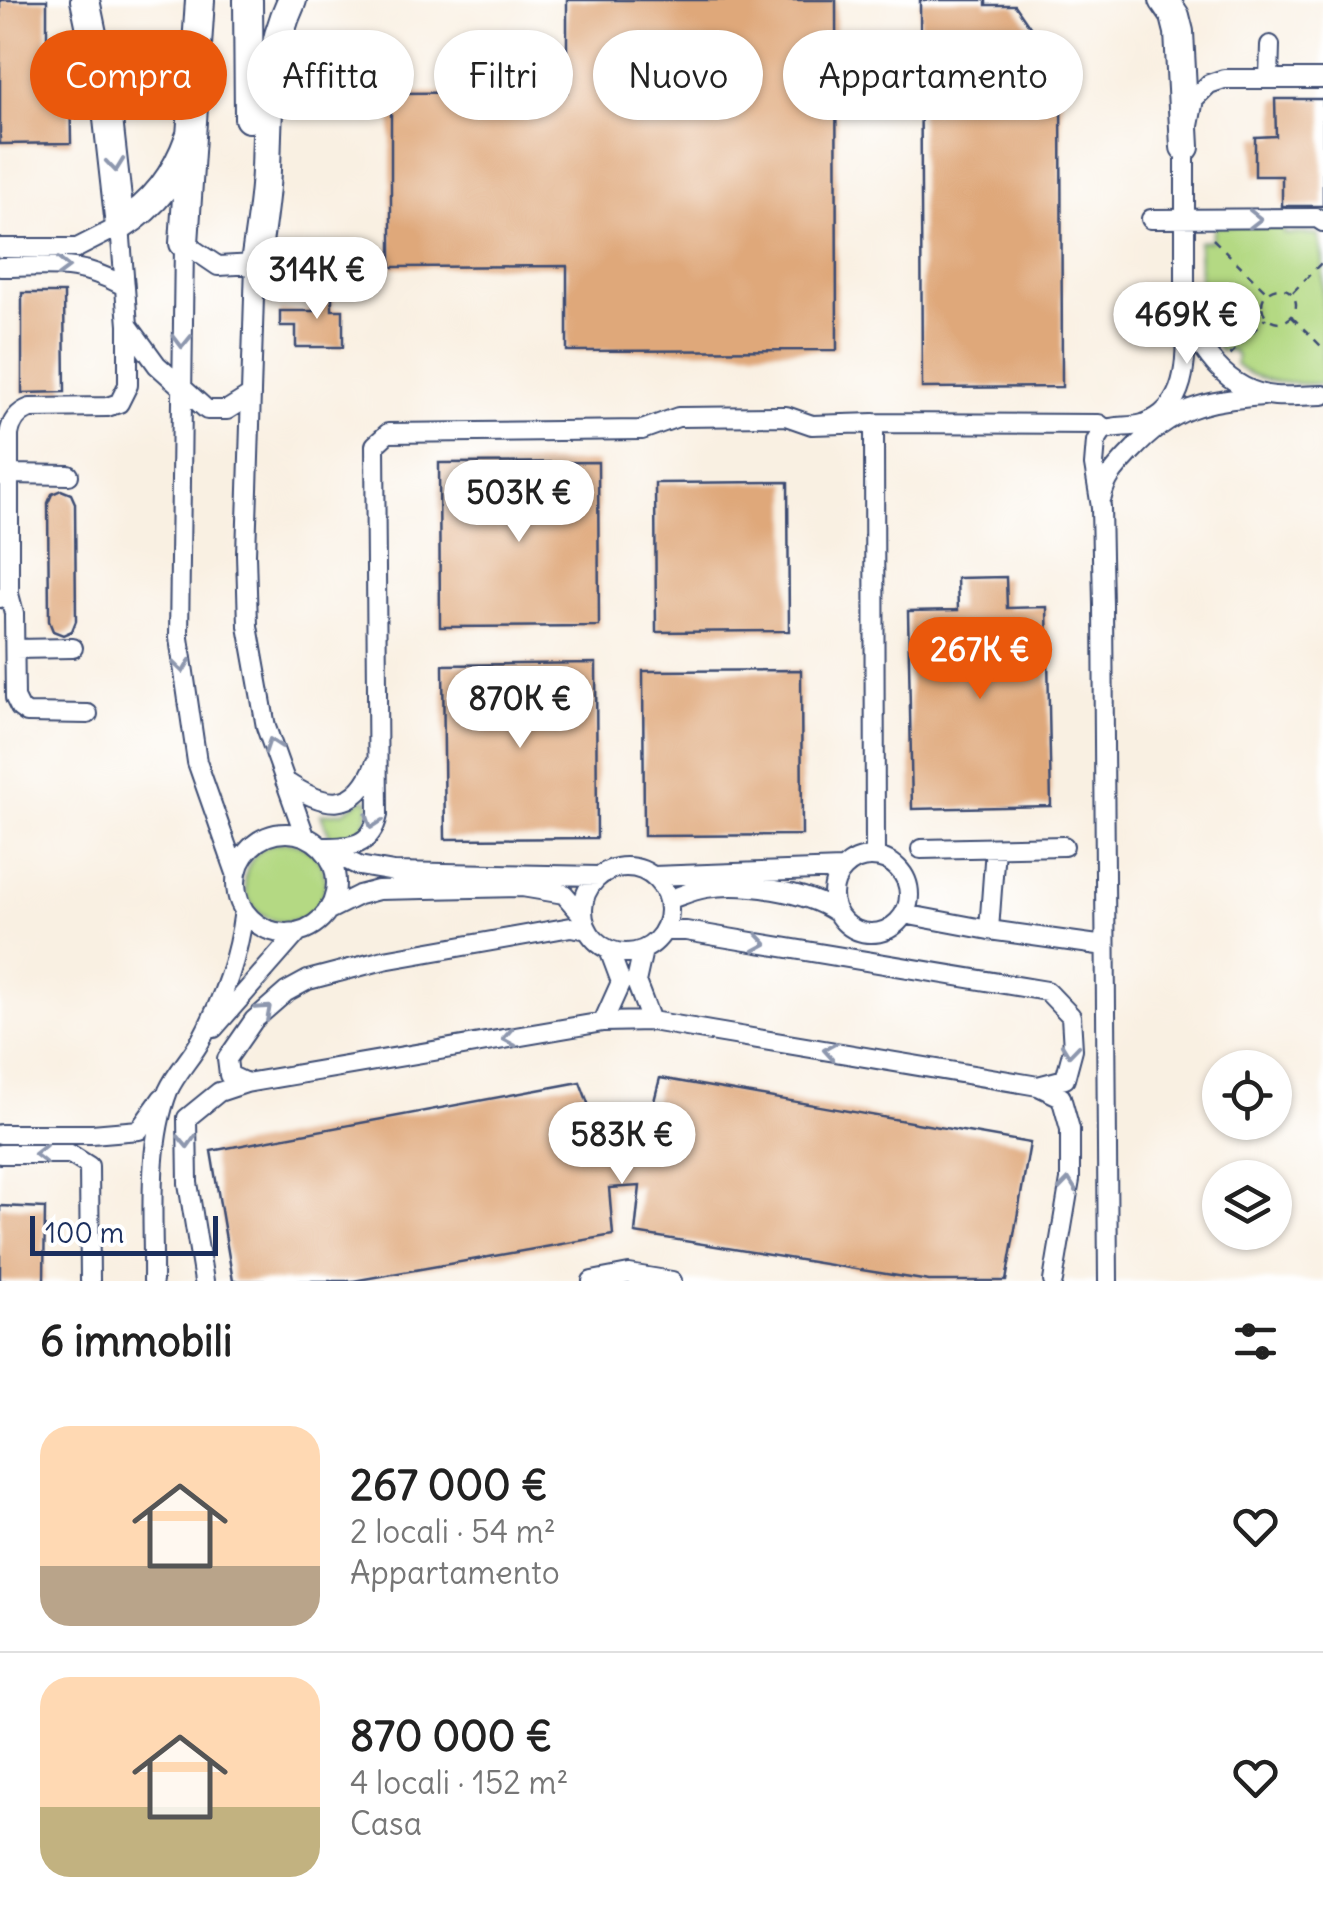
<!DOCTYPE html>
<html lang="it">
<meta charset="utf-8">
<style>
:root{--surface:#fff;--page:#f2f2f2;--text:#222;--muted:#767676;--line:#e0e0e0;--accent:#ea580c}
body{margin:0;font-family:Delius,sans-serif;background:var(--page);color:var(--text);height:100vh;display:flex;flex-direction:column;font-size:38px;white-space:nowrap}
*{box-sizing:border-box;margin:0}
p{font-size:32px;color:var(--muted)}
.icon{flex:none;width:55px;height:55px;fill:none;stroke:currentColor;stroke-width:2;stroke-linecap:round;stroke-linejoin:round}
.map{position:relative;height:1281px;overflow:hidden}
.details{display:flex;flex-direction:column;background:var(--surface);flex:1}
.details>*{flex:none}
.banner{position:absolute;left:30px;top:30px;width:1265px;height:90px;display:flex;gap:20px}
.controls{position:absolute;left:1202px;top:1050px;display:grid;gap:20px}
.controls a{display:grid;place-items:center;width:90px;height:90px;border-radius:50%;background:var(--surface);box-shadow:0 2px 8px #0004;font-size:50px}
.scale{position:absolute;left:30px;bottom:25px;width:188px;box-sizing:border-box;padding-left:10px;border:5px solid #1b2f5e;border-top:0;font-size:28px;line-height:35px;white-space:nowrap;color:#1b2f5e;-webkit-text-stroke:8px #fff;paint-order:stroke}
.price{position:absolute;translate:-50% -85px;padding:0 22px;border-radius:35px;background:#fff;color:#222;font-size:32px;line-height:65px;filter:drop-shadow(0 2px 5px #0008)}
.price::after{content:'';position:absolute;left:50%;top:60px;width:30px;height:22px;margin-left:-15px;background:inherit;clip-path:polygon(0 0,100% 0,50% 100%)}
.price.on{background:var(--accent);color:#fff}
ul{padding:0;list-style:none}
li{display:flex;align-items:center;gap:30px;height:250px;padding:0 40px}
li+li{border-top:2px solid var(--line)}
li span{display:grid;place-items:center;flex:none;width:280px;height:200px;border-radius:30px;color:#555}
li>.icon{margin-inline-start:auto}
span .icon{width:120px;height:120px;fill:#fffc;stroke-width:1}
li b{font-size:42px}
h2{display:flex;justify-content:space-between;align-items:center;height:120px;padding:0 40px;font-size:42px}
.tag{padding:0 35px;border-radius:45px;background:var(--surface);box-shadow:0 2px 8px #0004;font-size:35px;line-height:90px}
.tag.on{background:var(--accent);color:#fff}
.map>svg:first-child{display:block}
</style>
<div class="map">
<svg width="1323" height="1281" viewBox="0 0 1323 1281">
<rect width="100%" height="100%" fill="#fff"/>
<filter id="ink" filterUnits="userSpaceOnUse"><feTurbulence type="fractalNoise" baseFrequency=".01" numOctaves="2"/><feDisplacementMap in="SourceGraphic" scale="20" xChannelSelector="R" yChannelSelector="G"/><feConvolveMatrix kernelMatrix="1 2 1 2 8 2 1 2 1" color-interpolation-filters="sRGB"/></filter>
<filter id="wash" filterUnits="userSpaceOnUse"><feTurbulence type="fractalNoise" baseFrequency=".0048" numOctaves="4" result="noise"/><feDisplacementMap in="SourceGraphic" scale="40" xChannelSelector="R" yChannelSelector="G"/><feGaussianBlur stdDeviation="2.25" result="paint"/><feColorMatrix in="noise" values="0 0 0 0 0 0 0 0 0 0 0 0 0 0 0 0 0 1.4 0 .05"/><feComposite in="paint" operator="in"/></filter>
<g filter="url(#wash)">
<rect width="100%" height="100%" fill="#f9f0e2"/>
<path fill="#b4d983" stroke="#688470" stroke-width="2.5" d="M1283 225 1284 234H1318L1323 259V384C1291 384 1262 385 1235 365L1237 357 1232 350 1220 351C1198 317 1200 282 1199 242L1211 241 1215 226Z
M363 799 369 800C369 819 366 828 351 840L331 838 321 814 343 812Z
M245 882a40 40 0 1 1 80 0a40 40 0 1 1-80 0Z"/>
<g id="blocks">
<path fill="#dfa87a" d="M0 0H47V61H66L67 77H70L71 143 0 144Z
M567 0H836L837 350 567 351V266L391 267V93L567 92Z
M920 0H986V5H1015L1061 72 1062 387 922 388Z
M1275 99H1323V206H1282V176H1255V137L1276 136Z
M332 286V310H343V347H296V326H280V311H314V287Z
M22 293H64L65 392 22 393Z
M598 462 599 626 440 627 439 463Z
M788 482 789 631 656 632 655 483Z
M61 490 71 494 75 503 76 621 72 631 63 635 53 631 49 621 48 503 52 494Z
M1006 577 1007 608 1047 607 1051 806 912 809 908 611 958 610 957 578Z
M596 663 597 838 445 839 443 665Z
M801 670 802 835 644 836 643 671Z
M660 1078 1030 1143 1006 1281H929L635 1233 640 1186 609 1188 613 1235 353 1281H233L211 1151 580 1082 600 1135 645 1136Z
M0 1206 45 1208 44 1281H0Z"/>
</g>
</g>
<g filter="url(#ink)">
<use href="#blocks" fill-opacity="0" stroke="#3c4c72" stroke-width="2.5"/>
<g fill="none" stroke-linecap="round" stroke-linejoin="round">
<g stroke="#3c4c72" stroke-width="22">
<path id="minor" d="M1269 79 1270 45
M1323 79H1224L1209 84 1194 99 1185 147V304C1194 347 1228 392 1275 396 1290 397 1307 395 1323 395
M1151 219 1317 218 1323 222
M184 243 218 266 255 264 246 554 248 626 266 727 305 836
M184 243 179 638 197 762 236 873
M0 248H77L120 226 128 325 157 365 207 410H227L251 395
M0 267C50 267 77 260 122 285
M874 423 1099 424 1105 429
M10 474 69 475
M1102 497C1106 477 1118 466 1131 452 1173 407 1203 401 1263 396
M9 594 14 613 15 698 20 708 27 713 88 714
M0 598 9 594V435C11 422 17 413 30 408L107 407 119 403 128 385V326
M15 649 73 648
M285 781C324 808 356 815 376 762
M236 883a50 50 0 1 1 100 0a50 50 0 1 1-100 0Z
M321 847C350 847 371 848 378 815L375 445 388 433 642 430 678 417 786 416 812 425 874 423 875 857
M324 849 359 866 394 872 599 876
M921 849 1064 846
M833 895a38 38 0 1 1 76 0a38 38 0 1 1-76 0Z
M583 910a43 43 0 1 1 86 0a43 43 0 1 1-86 0Z
M653 876 842 869
M668 900C680 896 693 890 706 888 744 882 805 891 836 912
M327 911 359 895 378 890 522 887 564 894 583 916
M904 914 989 930 1105 946
M989 930 995 848
M664 931H686L1047 991 1071 1016 1073 1049 1065 1079 1038 1086
M643 950 636 982 651 1021
M603 1022 621 982 609 950
M214 1028 299 931
M246 1083 229 1075 227 1059 254 1020 286 992 308 980 384 960 571 927 588 930
M0 1134H92L139 1130 162 1098
M0 1154H70L89 1166 90 1281
M153 1281C154 1220 146 1149 168 1091 176 1073 192 1057 201 1040 224 997 238 958 244 910
M204 1281 188 1183 187 1118 219 1092 246 1083 603 1022 651 1021 1038 1086 1061 1097 1070 1129V1180L1053 1281
M592 1281 629 1274 672 1281
M1108 1281 1103 605 1101 507 1094 465 1096 441 1103 430C1116 425 1129 428 1143 424 1194 407 1185 347 1185 304"/>
</g>
<g stroke="#3c4c72" stroke-width="32">
<path id="highway" d="M85 0 106 101 120 226C155 204 176 176 190 137
M248 0 249 118
M1164 0 1175 16 1179 32 1185 147
M184 243 200 0
M255 264C259 233 265 202 266 170 268 110 266 56 292 0"/>
</g>
<path stroke="#3c4c72" stroke-width="2.5" stroke-dasharray="8 8" stroke-linecap="butt" d="M1213 239 1265 290
M1262 305a17 17 0 1 1 34 0a17 17 0 1 1-34 0Z
M1293 292 1323 261
M1292 317 1323 348
M1230 355 1266 318"/>
<use href="#minor" stroke="#fff" stroke-width="18"/>
<use href="#highway" stroke="#fff" stroke-width="28"/>
</g>
<defs><path id="oneway-chevron" d="M-2-3.5L2.5 0L-2 3.5" fill="none" stroke-width="1.6" stroke-linecap="round" stroke-linejoin="round" transform="scale(2.5)"/></defs>
<g stroke="#8d97ae">
<use href="#oneway-chevron" transform="translate(115 165) rotate(84)"/>
<use href="#oneway-chevron" transform="translate(1255 219)"/>
<use href="#oneway-chevron" transform="translate(63 267) rotate(1)"/>
<use href="#oneway-chevron" transform="translate(182 341) rotate(91)"/>
<use href="#oneway-chevron" transform="translate(182 666) rotate(82)"/>
<use href="#oneway-chevron" transform="translate(272 745) rotate(-109)"/>
<use href="#oneway-chevron" transform="translate(373 822) rotate(109)"/>
<use href="#oneway-chevron" transform="translate(760 943) rotate(9)"/>
<use href="#oneway-chevron" transform="translate(265 1011) rotate(-42)"/>
<use href="#oneway-chevron" transform="translate(509 1038) rotate(170)"/>
<use href="#oneway-chevron" transform="translate(1070 1050) rotate(96)"/>
<use href="#oneway-chevron" transform="translate(830 1051) rotate(-170)"/>
<use href="#oneway-chevron" transform="translate(187 1141) rotate(88)"/>
<use href="#oneway-chevron" transform="translate(41 1154) rotate(180)"/>
<use href="#oneway-chevron" transform="translate(1068 1185) rotate(-84)"/>
</g>
</g>
</svg>
<div class="controls">
<a><svg class="icon" aria-label="locate" viewBox="0 0 24 24"><circle cx="12" cy="12" r="6"/><path d="M12 2v4M12 18v4M2 12h4M18 12h4"/></svg></a>
<a><svg class="icon" aria-label="layers" viewBox="0 0 24 24"><path d="M12 4l9 5-9 5-9-5zM3 14l9 5 9-5"/></svg></a>
</div>
<div class="scale">100 m</div>
<b class="price" style="left:317px;top:322px">314K €</b>
<b class="price" style="left:1187px;top:367px">469K €</b>
<b class="price" style="left:519px;top:545px">503K €</b>
<b class="price on" style="left:980px;top:702px">267K €</b>
<b class="price" style="left:520px;top:751px">870K €</b>
<b class="price" style="left:622px;top:1187px">583K €</b>
<div class="banner">
<a class="tag on">Compra</a>
<a class="tag">Affitta</a>
<a class="tag">Filtri</a>
<a class="tag">Nuovo</a>
<a class="tag">Appartamento</a>
</div>
</div>
<section class="details">
<h2>6 immobili<svg class="icon" aria-label="filters" viewBox="0 0 24 24"><path d="M4 7h16M4 17h16"/><circle cx="9" cy="7" r="2"/><circle cx="15" cy="17" r="2"/></svg></h2>
<ul>
<li><span style="background:linear-gradient(#ffd9b3 70%,#b9a48a 0)"><svg class="icon" aria-label="home" viewBox="0 0 24 24"><path d="M3 11l9-7 9 7M6 9v11h12V9"/></svg></span><div><b>267 000 €</b><p>2 locali · 54 m²</p><p>Appartamento</p></div><svg class="icon" aria-label="heart" viewBox="0 0 24 24"><path d="M12 20l-8-8c-3-5 5-10 8-4 3-6 11-1 8 4z"/></svg></li>
<li><span style="background:linear-gradient(#ffd9b3 65%,#c2b280 0)"><svg class="icon" aria-label="home" viewBox="0 0 24 24"><path d="M3 11l9-7 9 7M6 9v11h12V9"/></svg></span><div><b>870 000 €</b><p>4 locali · 152 m²</p><p>Casa</p></div><svg class="icon" aria-label="heart" viewBox="0 0 24 24"><path d="M12 20l-8-8c-3-5 5-10 8-4 3-6 11-1 8 4z"/></svg></li>
</ul>
</section>
